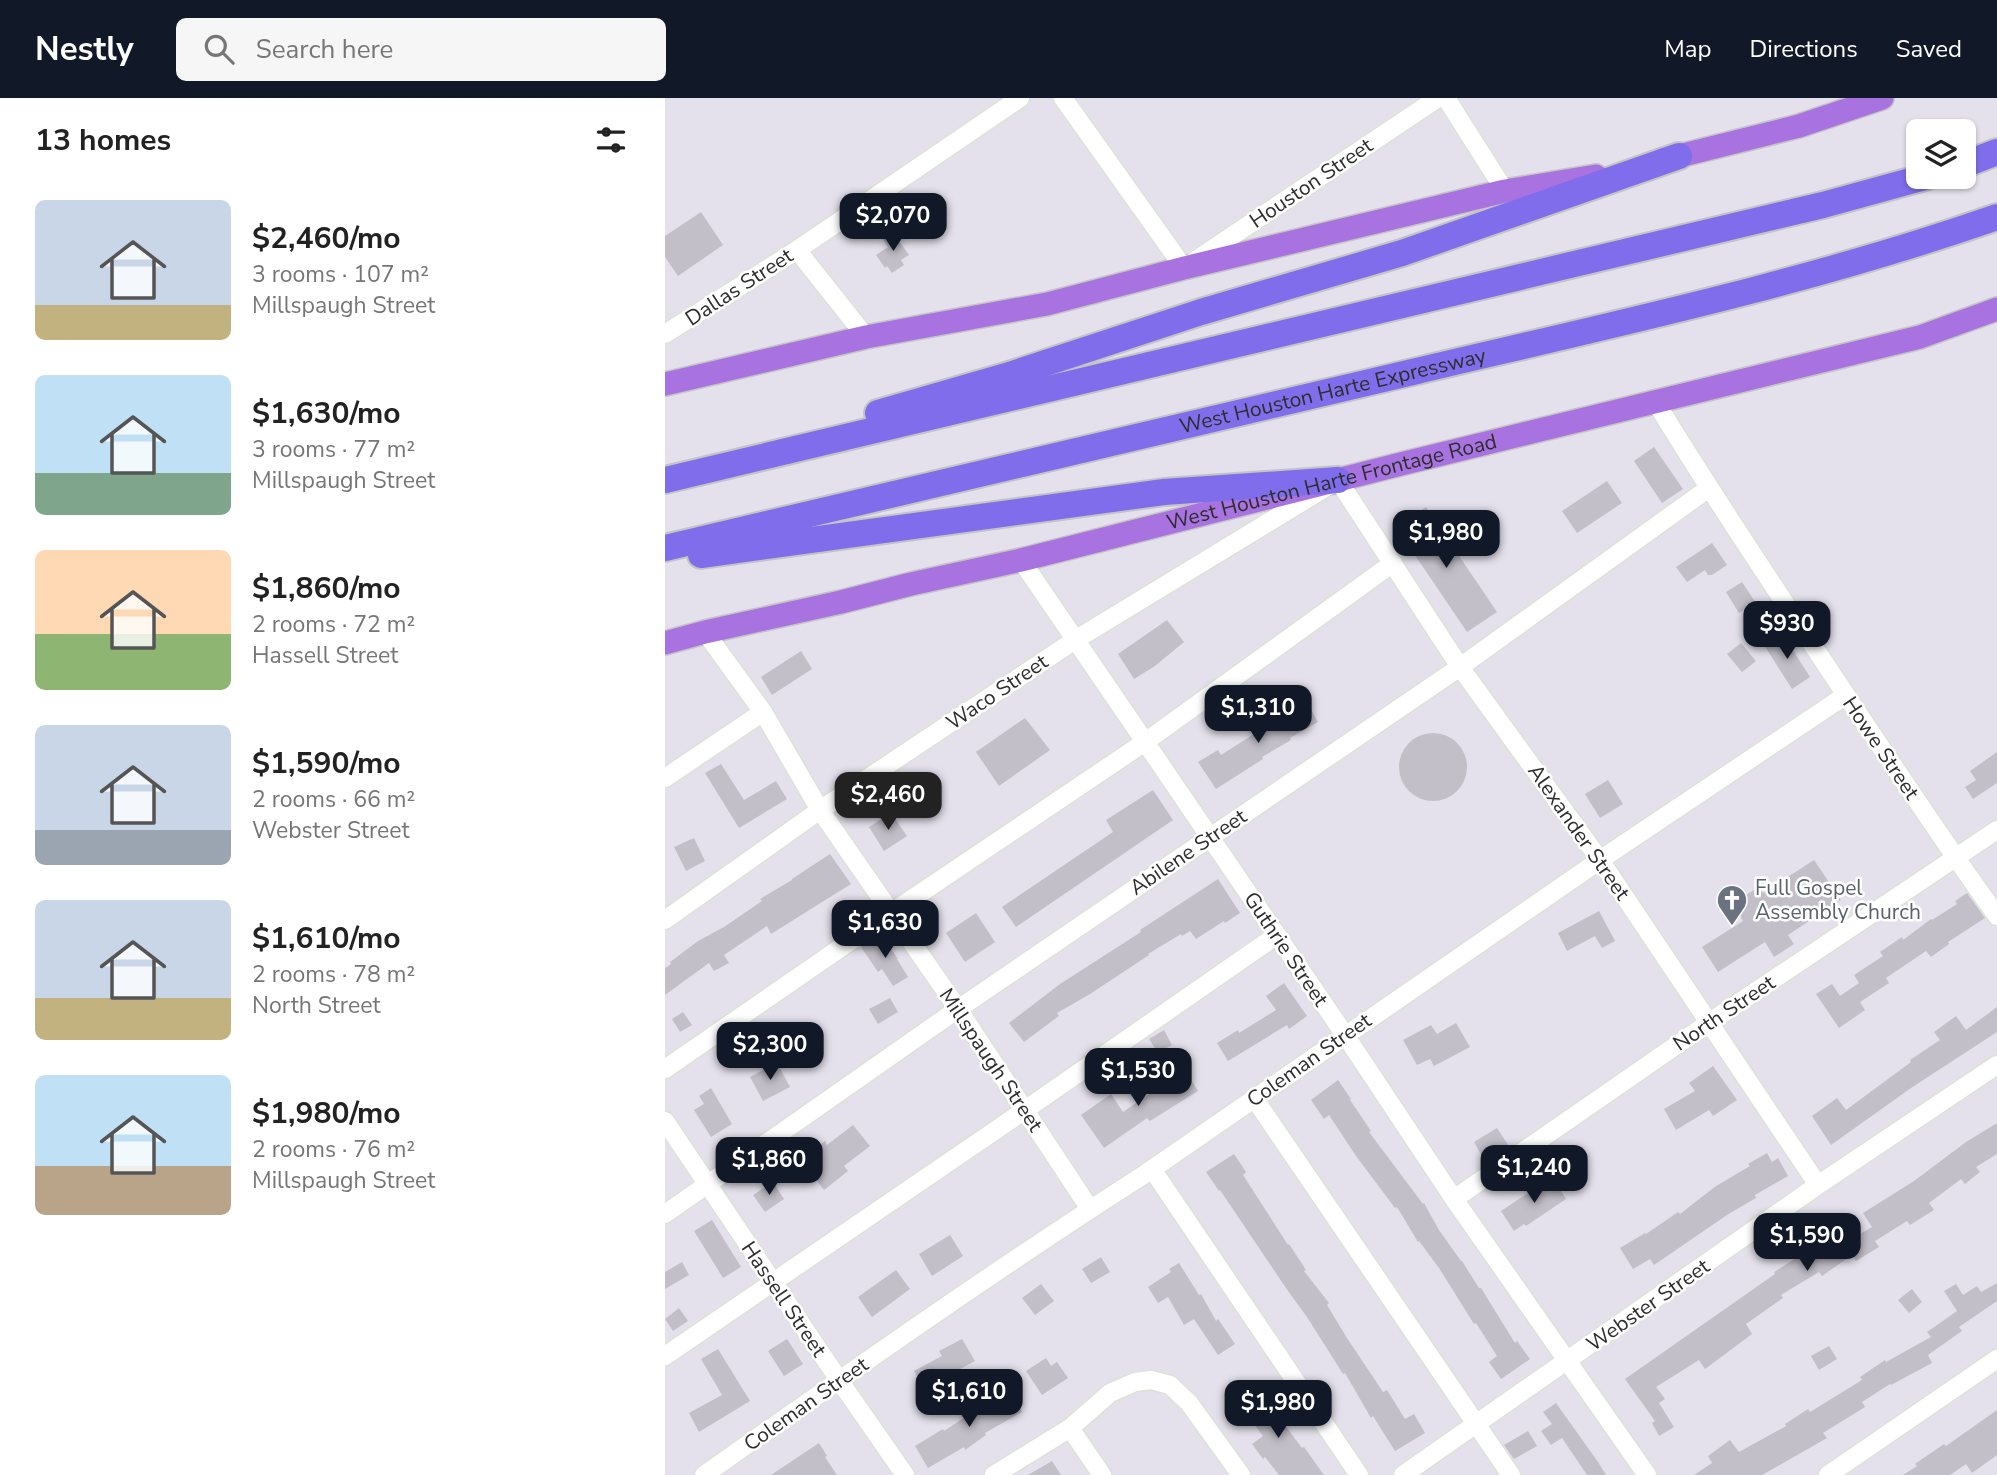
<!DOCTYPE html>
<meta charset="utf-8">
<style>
:root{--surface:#fff;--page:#f6f6f6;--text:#222;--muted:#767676;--accent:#111827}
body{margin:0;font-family:"Nunito Sans",sans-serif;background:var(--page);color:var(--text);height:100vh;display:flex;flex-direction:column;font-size:26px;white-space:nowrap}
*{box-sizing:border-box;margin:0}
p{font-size:23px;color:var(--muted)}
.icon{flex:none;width:38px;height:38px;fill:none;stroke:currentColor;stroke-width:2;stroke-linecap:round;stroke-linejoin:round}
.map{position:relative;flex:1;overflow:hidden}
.side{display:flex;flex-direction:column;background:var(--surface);width:665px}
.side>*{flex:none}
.tools{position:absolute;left:1241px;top:21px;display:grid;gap:14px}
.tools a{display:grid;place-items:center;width:70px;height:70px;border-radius:10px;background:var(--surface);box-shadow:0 2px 5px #0004;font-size:35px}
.price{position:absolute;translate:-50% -60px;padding:0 16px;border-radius:14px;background:var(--accent);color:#fff;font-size:23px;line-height:46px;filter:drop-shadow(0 2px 4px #0008)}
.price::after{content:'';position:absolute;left:50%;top:42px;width:21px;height:16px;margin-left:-10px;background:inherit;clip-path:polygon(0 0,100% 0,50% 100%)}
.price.on{background:#222;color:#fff}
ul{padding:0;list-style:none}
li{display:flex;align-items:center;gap:21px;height:175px;padding:0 35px}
li span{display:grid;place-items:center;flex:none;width:196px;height:140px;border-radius:10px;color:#555}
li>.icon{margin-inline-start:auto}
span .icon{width:84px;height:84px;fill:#fffc;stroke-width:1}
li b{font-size:30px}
h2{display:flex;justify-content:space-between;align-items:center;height:84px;padding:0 35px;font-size:30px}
header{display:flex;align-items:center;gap:42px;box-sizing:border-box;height:98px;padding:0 35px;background:var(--accent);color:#fff}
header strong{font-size:33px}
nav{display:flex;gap:38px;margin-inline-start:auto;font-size:24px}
.search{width:490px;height:63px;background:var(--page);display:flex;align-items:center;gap:18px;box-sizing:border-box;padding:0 24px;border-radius:10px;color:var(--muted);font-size:26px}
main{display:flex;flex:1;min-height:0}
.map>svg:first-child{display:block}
</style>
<header>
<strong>Nestly</strong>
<div class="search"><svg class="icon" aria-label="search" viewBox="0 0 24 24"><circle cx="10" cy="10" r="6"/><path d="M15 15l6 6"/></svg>Search here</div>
<nav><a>Map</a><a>Directions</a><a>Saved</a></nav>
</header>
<main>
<section class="side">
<h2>13 homes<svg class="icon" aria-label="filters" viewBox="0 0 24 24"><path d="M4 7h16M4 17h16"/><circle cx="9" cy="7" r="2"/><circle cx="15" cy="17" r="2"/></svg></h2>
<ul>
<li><span style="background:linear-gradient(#c9d6e8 75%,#c2b280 0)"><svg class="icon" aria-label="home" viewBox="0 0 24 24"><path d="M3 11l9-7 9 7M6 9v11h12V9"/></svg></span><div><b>$2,460/mo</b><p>3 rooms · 107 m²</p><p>Millspaugh Street</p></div></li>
<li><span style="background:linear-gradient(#bfe0f5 70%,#7fa58c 0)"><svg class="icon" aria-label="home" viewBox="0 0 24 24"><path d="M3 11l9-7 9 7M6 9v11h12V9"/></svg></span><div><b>$1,630/mo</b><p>3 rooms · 77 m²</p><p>Millspaugh Street</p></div></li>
<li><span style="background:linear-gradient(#ffd9b3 60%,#8fb573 0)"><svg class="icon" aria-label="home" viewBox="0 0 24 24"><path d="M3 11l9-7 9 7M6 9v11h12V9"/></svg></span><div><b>$1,860/mo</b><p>2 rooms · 72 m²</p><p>Hassell Street</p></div></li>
<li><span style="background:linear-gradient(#c9d6e8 75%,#9aa5b1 0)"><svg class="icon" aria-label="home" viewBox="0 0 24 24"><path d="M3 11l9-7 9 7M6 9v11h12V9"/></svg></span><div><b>$1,590/mo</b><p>2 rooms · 66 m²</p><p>Webster Street</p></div></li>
<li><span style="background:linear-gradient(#c9d6e8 70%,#c2b280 0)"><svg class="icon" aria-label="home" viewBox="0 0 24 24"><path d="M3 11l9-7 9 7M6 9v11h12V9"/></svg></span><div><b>$1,610/mo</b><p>2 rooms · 78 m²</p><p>North Street</p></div></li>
<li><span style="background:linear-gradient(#bfe0f5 65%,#b9a48a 0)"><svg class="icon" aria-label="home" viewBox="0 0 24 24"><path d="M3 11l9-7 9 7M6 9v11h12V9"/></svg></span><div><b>$1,980/mo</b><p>2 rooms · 76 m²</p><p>Millspaugh Street</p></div></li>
</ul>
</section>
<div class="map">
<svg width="1332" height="1377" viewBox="0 0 1332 1377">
<rect width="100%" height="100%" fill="#e4e1ec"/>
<path fill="#c2bfc9" d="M36 114 58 147 13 178 0 159V138Z
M227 133 244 157 236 162 239 167 227 175 222 168 220 170 211 157 223 149 217 140Z
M989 349 1018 391 997 405 969 363Z
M942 383 957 405 912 435 897 413Z
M761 409 832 514 802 534 731 429Z
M1047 445 1062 467 1047 477H1043L1040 472 1022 484 1011 469Z
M1077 484 1091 505 1074 515 1061 494Z
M502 522 519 544 490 568 469 581 453 556Z
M1117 535 1145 579 1127 591 1099 547Z
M1076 545 1091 563 1077 574 1062 556Z
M136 553 147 571 107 597 96 579Z
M640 601 653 624 625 640 626 642 597 659 598 661 551 691 533 664 553 652 556 657 617 618 615 615Z
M360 620 385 652 334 688 311 654Z
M734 669a34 34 0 1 1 68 0a34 34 0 1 1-68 0Z
M1332 654V685L1308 701 1300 689 1311 682 1305 673Z
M56 666 79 702 111 683 122 701 74 730 40 675Z
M943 682 958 706 935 720 920 696Z
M488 692 508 722 351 829 337 809 448 734 441 722Z
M226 715 242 738 219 753 204 729Z
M29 740 40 763 21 773 9 749Z
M165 756 186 786 106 836 102 828 59 857 64 865 49 873 44 865 0 897V870L6 866 5 864 33 843 59 829 97 803 95 801 127 782V781Z
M1149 762 1176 802 1123 837 1129 846 1109 859 1100 844 1053 874 1037 849 1078 823 1068 805 1094 789 1098 795Z
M553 781 575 815 560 825 559 823 531 841 525 833 517 838 516 836 483 856 484 857 425 896 392 915 394 918 359 944 344 925 395 886 476 834 475 832Z
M1302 795 1320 820 1283 844 1284 846 1266 859 1261 853 1221 880 1224 885 1195 904 1200 912 1174 930 1151 896 1167 886 1175 898 1194 885 1189 877 1218 858 1215 854 1237 839 1238 842 1266 821 1267 822 1292 806 1290 803Z
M934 813 950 843 937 850 930 838 902 853 893 835Z
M311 815 330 844 300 864 281 835Z
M216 836 233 861H232L243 879 228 888 217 871 213 874 196 849Z
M619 885 642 918 624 931 622 927 563 963 552 945 573 932 574 935 611 912 601 898Z
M225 900 233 914 213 926 204 911Z
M1332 909V934L1246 990 1166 1047 1147 1018 1172 1000 1181 1012 1246 964 1245 962 1275 942 1269 934 1291 918 1301 932Z
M18 914 27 927 15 934 7 921Z
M791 925 805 949 769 968 765 961 752 967 738 942 766 927 772 936Z
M499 932 507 947 493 955 484 941Z
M112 965 125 989 98 1003 85 979Z
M516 966 533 993 485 1023 482 1020 439 1050 416 1017 446 996 458 1014 502 984 498 978Z
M1048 968 1072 1002 1048 1018 1044 1012 1011 1032 999 1011 1030 993 1024 985Z
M441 970 448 979 432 991 424 981Z
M673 982 686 1001 685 1002 706 1033 704 1034 758 1106 759 1105 774 1132 796 1163H797L814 1190H816L850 1245 852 1243 865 1261 836 1281 824 1264 832 1258 811 1225 809 1226 774 1170 754 1143 753 1144 732 1109 730 1110 691 1058 664 1017 659 1021 646 1002Z
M46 990 67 1026 46 1039 29 1012 39 1006 34 998Z
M1332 1025V1056L1311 1069 1315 1074 1300 1086 1296 1081 1264 1105 1269 1112 1245 1127 1242 1123 1210 1143 1214 1149 1191 1163 1187 1157 1157 1178 1154 1174 1116 1197 1118 1200 1081 1226 1087 1236 1040 1271 1034 1262 991 1289 1000 1301 994 1305 1009 1329 994 1338 987 1325 990 1323 960 1281 1110 1176 1109 1174 1164 1139 1171 1150 1207 1129 1198 1115 1249 1083 1301 1044Z
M188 1027 205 1048 179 1068 183 1073 159 1092 136 1062 160 1043 162 1047Z
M832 1030 843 1047 819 1062 809 1044Z
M1102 1055 1107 1064 1113 1060 1123 1078 1090 1097 1091 1100 1062 1117 989 1167 985 1161 968 1171 955 1150 980 1135 981 1136 1013 1114 1015 1116 1051 1088 1085 1068 1083 1066Z
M569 1056 581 1074 578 1077 623 1147 624 1146 641 1172 639 1173 664 1205 662 1207 682 1240 718 1294 722 1292 740 1321 749 1316 760 1335 730 1353 708 1318 706 1320 680 1275 678 1276 642 1219 623 1193 555 1092 554 1093 541 1074Z
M887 1079 901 1101 861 1128 859 1126 849 1133 836 1113Z
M108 1084 119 1101 100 1114 88 1097Z
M47 1122 76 1169 58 1180 29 1133Z
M285 1137 298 1158 267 1178 254 1156Z
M436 1159 445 1174 426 1185 417 1171Z
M17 1164 24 1177 0 1191V1174Z
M514 1165 534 1197 536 1196 551 1223 553 1221 570 1246 553 1257 529 1221 519 1227 503 1199 493 1205 483 1189 506 1174 504 1171Z
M231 1172 245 1191 207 1219 193 1199Z
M1332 1185V1203L1294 1229 1297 1233 1263 1257 1267 1265 1226 1287 1225 1286 1197 1304 1200 1309 1158 1335 1162 1340 1097 1377H1029L1047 1365 1043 1358 1065 1342 1074 1354 1121 1328 1120 1326 1143 1311 1145 1314 1197 1282 1195 1279 1220 1262 1221 1264 1266 1239 1262 1234 1292 1213 1279 1193 1291 1186 1298 1197 1312 1188 1316 1194Z
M376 1186 389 1203 370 1217 357 1200Z
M1247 1191 1257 1204 1244 1215 1233 1202Z
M14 1210 23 1223 8 1233 0 1221Z
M122 1241 138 1266 119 1278 103 1253Z
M297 1241 310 1263 259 1290 249 1273 277 1258 274 1253Z
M1164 1248 1172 1261 1154 1272 1146 1258Z
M53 1251 85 1303 34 1334 24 1315 57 1297 36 1261Z
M381 1260 386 1268 392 1264 403 1280 377 1297 361 1273Z
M595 1290 615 1317 613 1318 637 1350 639 1349 659 1377H614L600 1359 598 1361 587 1346 598 1338 578 1311 586 1305 582 1300Z
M331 1294 335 1301 346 1295 357 1314 320 1335 321 1337 300 1352 299 1349 263 1370 250 1348 278 1331 279 1333 318 1307 315 1303Z
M891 1305 933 1364 941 1377H922L897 1340 886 1347 876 1333 887 1326 878 1314Z
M1332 1312V1357L1307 1375 1301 1366 1285 1377H1238L1252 1368 1250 1366 1279 1346 1281 1348Z
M863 1333 872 1348 849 1361 839 1347Z
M154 1345 162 1358 160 1359 172 1377H106Z
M387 1363 396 1377H363Z"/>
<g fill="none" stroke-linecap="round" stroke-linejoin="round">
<g stroke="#dce3d6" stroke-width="21">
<path id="minor" d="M398 0 519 170 773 0
M781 0 840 93
M132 152 201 239
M0 236 132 152 355 0
M990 303C1045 393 1103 480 1161 567 1217 651 1273 736 1332 818
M356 462 680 937 789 1101 982 1377
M40 534 98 614 155 712 293 911 425 1111
M0 680 98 614
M0 822 155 712 410 542 673 382 795 569 935 762 1153 1087
M0 971 226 815 480 644 728 465
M589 1000 846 1377
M0 1023 174 1282 240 1377
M487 1071 694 1377
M789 1101 1045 924 1332 732
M0 1116 293 911 795 569 1044 390
M0 1258 360 1012 612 837
M405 1330 437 1377
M39 1377C184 1275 330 1172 480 1076L935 762 1181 597
M329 1377 405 1330 445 1295 470 1284 486 1282 505 1287 524 1305 576 1377
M738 1377 1153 1087 1332 967
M1163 1377 1332 1261"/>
</g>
<g stroke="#c4c4c4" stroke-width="26">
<g id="major">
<path d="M998 62 1134 28 1217 0"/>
<path d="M0 286 201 239 382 206 519 170 840 93 931 78"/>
<path id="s1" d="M0 545 40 534 176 504 246 486 356 462 740 365 1255 239 1332 211"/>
</g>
</g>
<g stroke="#c4c4c4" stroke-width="30">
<g id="highway">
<path d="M1298 67 1332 54"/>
<path d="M213 315 341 278 536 214 737 155 1014 58"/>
<path d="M0 382 1158 107 1260 79"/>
<path id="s2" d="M0 450C251 391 501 332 752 273 946 227 1143 185 1332 119"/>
<path d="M36 457 499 394 673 382"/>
</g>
</g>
<use href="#minor" stroke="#fff" stroke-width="18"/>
<use href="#major" stroke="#a872e0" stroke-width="23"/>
<use href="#highway" stroke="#806deb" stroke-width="26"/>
</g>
<defs>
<g id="church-pin" transform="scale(1.575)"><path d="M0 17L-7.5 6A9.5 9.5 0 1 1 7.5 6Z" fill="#6b7280" stroke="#fff"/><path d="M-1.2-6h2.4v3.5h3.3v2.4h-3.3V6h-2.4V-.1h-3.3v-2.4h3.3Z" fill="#fff"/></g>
</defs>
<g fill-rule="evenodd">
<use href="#church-pin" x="1067" y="802"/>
</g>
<g text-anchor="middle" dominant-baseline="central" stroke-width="5" stroke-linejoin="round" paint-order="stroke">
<g font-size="21" fill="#2d2d2d" stroke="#fff">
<text transform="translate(646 85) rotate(-34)">Houston Street</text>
<text transform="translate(74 189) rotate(-33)">Dallas Street</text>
<text stroke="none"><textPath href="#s2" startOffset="686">West Houston Harte Expressway</textPath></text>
<text stroke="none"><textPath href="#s1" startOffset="686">West Houston Harte Frontage Road</textPath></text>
<text transform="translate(332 594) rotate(-34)">Waco Street</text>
<text transform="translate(1216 650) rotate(56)">Howe Street</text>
<text transform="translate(914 734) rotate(55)">Alexander Street</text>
<text transform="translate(523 754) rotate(-34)">Abilene Street</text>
<text transform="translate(621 851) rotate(56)">Guthrie Street</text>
<text transform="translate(1059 915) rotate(-34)">North Street</text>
<text transform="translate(326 962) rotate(56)">Millspaugh Street</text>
<text transform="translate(644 962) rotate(-35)">Coleman Street</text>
<text transform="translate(119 1201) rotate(56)">Hassell Street</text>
<text transform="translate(983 1207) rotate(-35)">Webster Street</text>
<text transform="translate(141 1306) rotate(-35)">Coleman Street</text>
</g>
<g font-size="21" fill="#5b616d" stroke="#fff" text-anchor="start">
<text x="1090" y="790">Full Gospel<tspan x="1090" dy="24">Assembly Church</tspan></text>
</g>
</g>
</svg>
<div class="tools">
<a><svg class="icon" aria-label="layers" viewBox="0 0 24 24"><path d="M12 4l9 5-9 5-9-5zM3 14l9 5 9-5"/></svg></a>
</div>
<b class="price" style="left:228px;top:155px">$2,070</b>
<b class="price" style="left:781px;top:472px">$1,980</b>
<b class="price" style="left:1122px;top:563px">$930</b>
<b class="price" style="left:593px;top:647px">$1,310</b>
<b class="price on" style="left:223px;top:734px">$2,460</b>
<b class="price" style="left:220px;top:862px">$1,630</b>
<b class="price" style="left:105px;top:984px">$2,300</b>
<b class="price" style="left:473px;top:1010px">$1,530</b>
<b class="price" style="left:104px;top:1099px">$1,860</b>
<b class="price" style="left:869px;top:1107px">$1,240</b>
<b class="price" style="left:1142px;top:1175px">$1,590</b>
<b class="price" style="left:304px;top:1331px">$1,610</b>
<b class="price" style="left:613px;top:1342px">$1,980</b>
</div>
</main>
